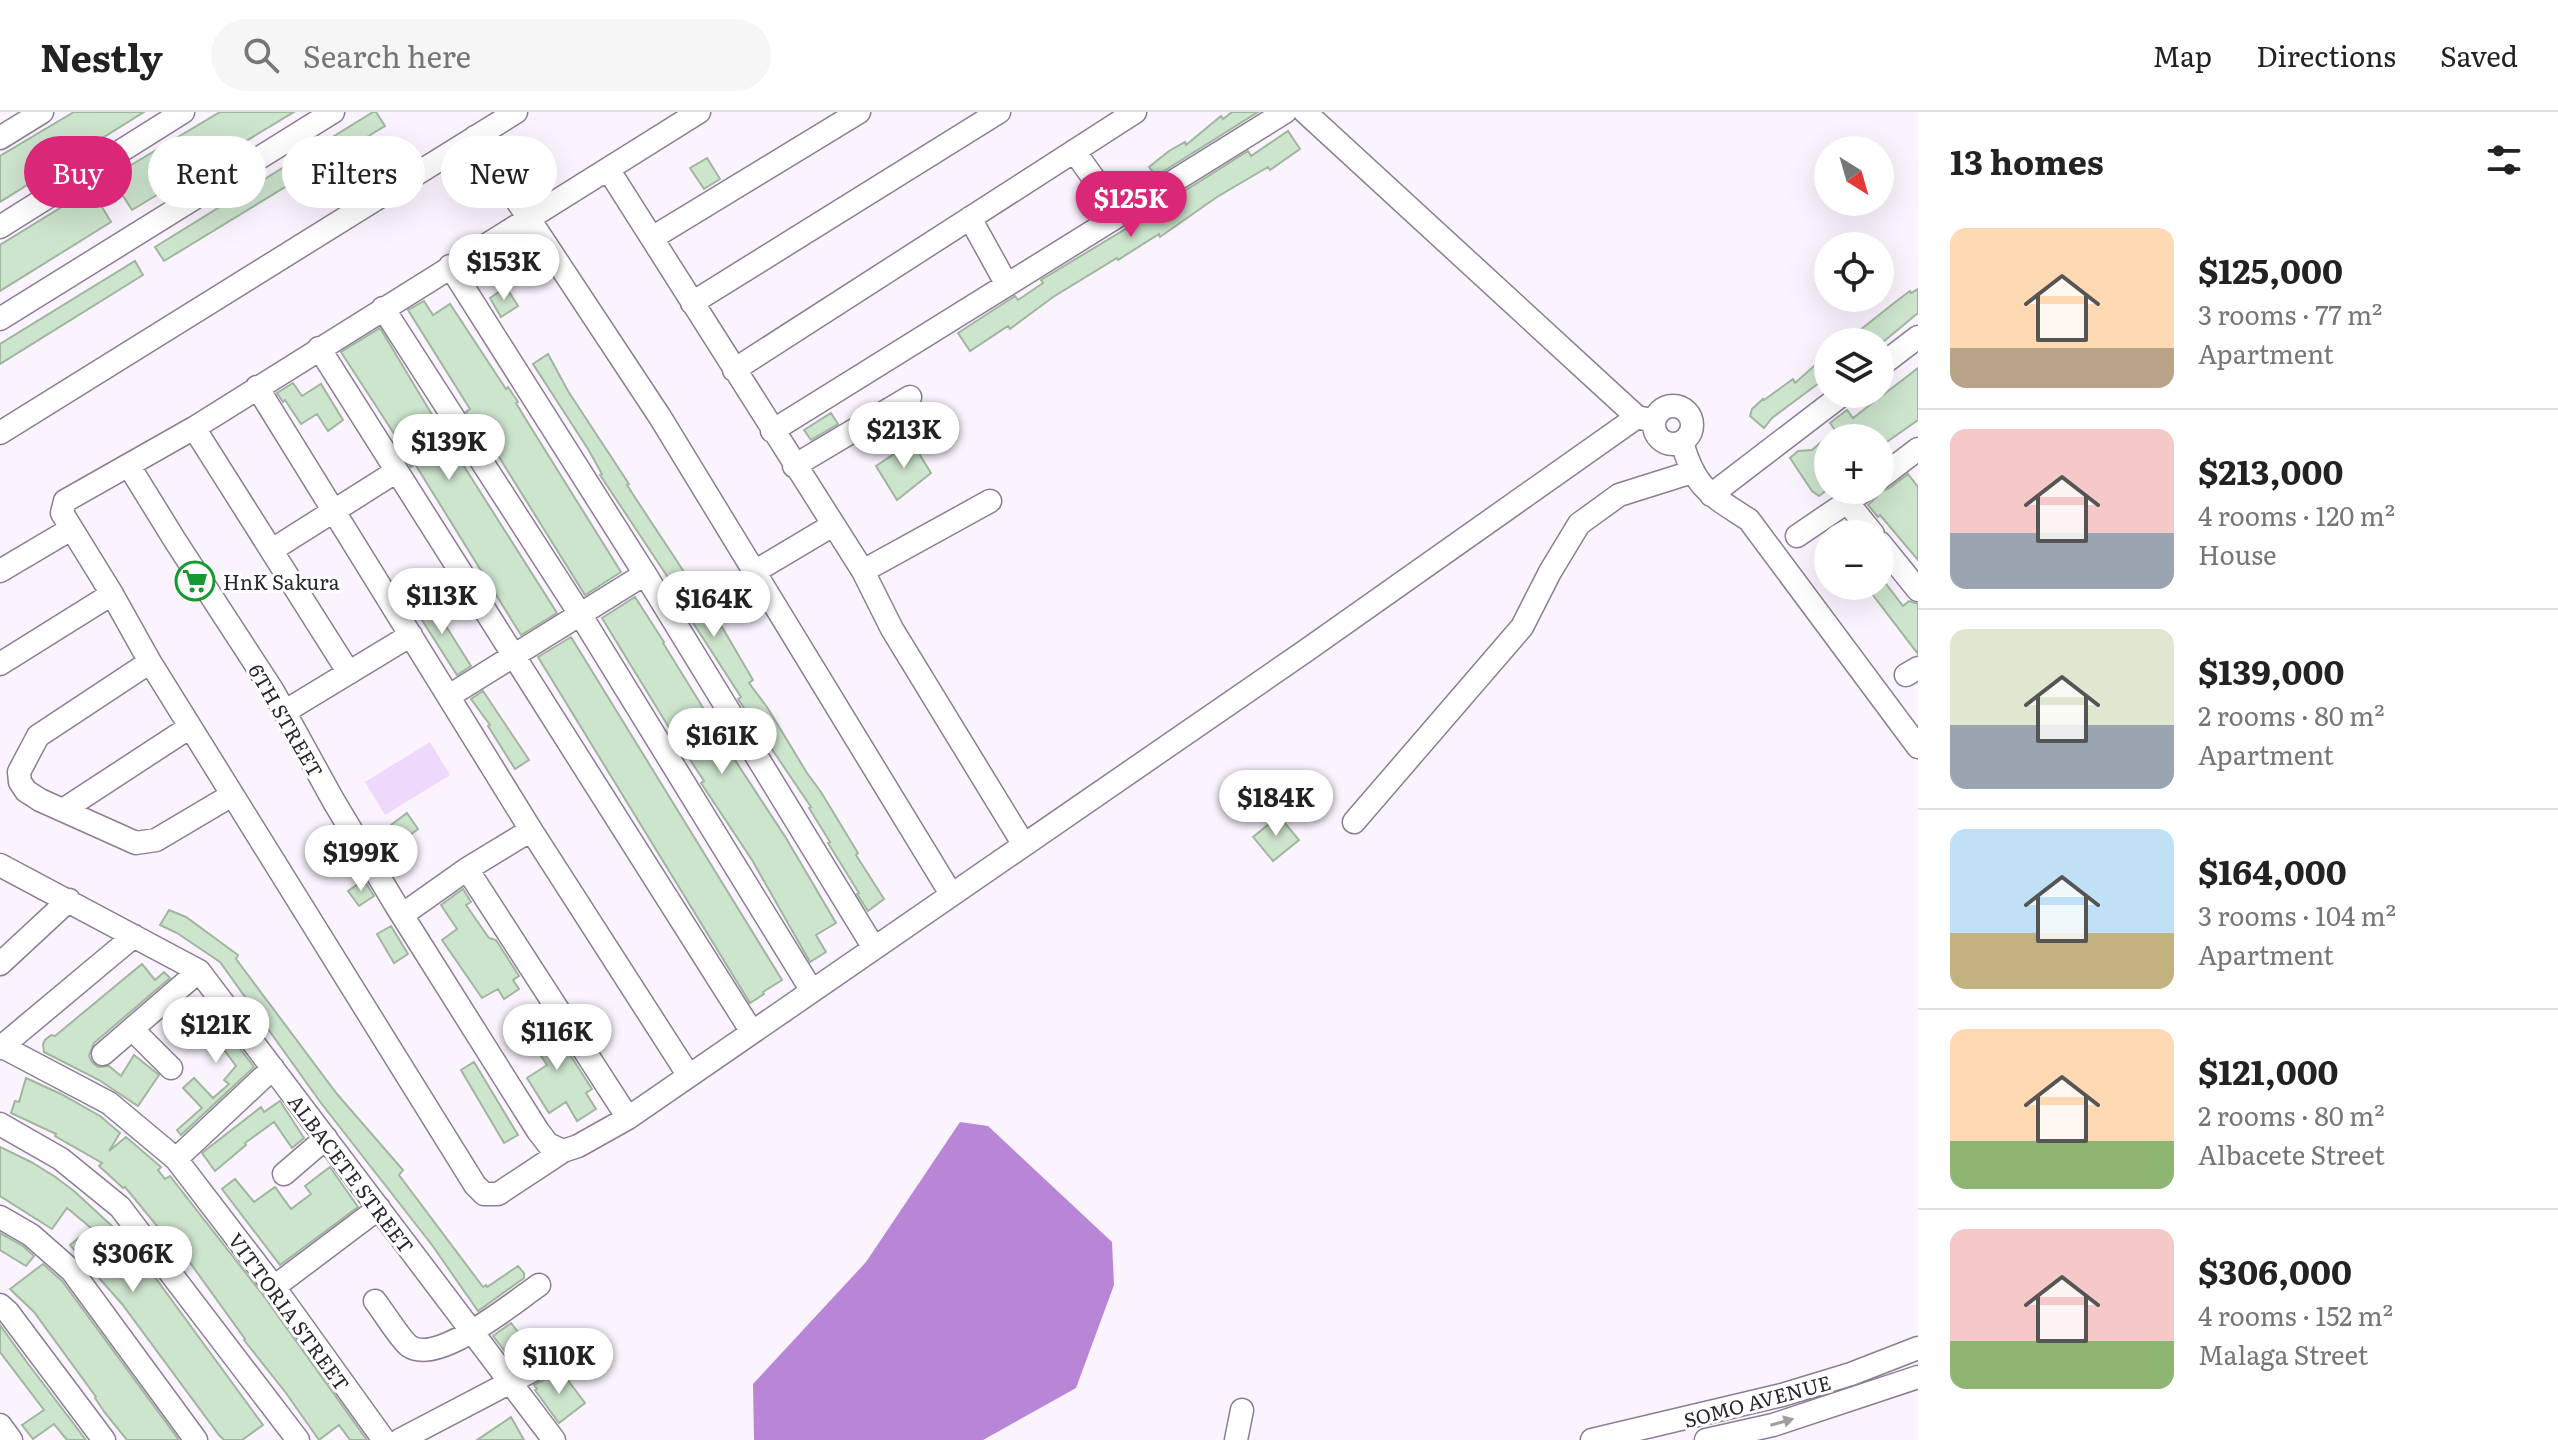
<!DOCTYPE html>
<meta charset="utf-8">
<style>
:root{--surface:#fff;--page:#f6f6f6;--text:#222;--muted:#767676;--line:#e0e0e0;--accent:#db2777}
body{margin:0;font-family:Literata,serif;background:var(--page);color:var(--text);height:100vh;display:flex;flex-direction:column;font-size:30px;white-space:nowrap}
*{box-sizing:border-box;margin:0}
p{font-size:26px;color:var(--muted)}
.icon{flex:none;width:44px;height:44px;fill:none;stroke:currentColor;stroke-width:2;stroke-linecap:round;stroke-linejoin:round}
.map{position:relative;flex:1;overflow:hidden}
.sheet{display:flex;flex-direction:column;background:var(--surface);width:640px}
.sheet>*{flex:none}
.banner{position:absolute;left:24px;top:24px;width:760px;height:72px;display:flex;gap:16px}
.needle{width:52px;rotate:143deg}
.tools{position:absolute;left:1814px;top:24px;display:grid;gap:16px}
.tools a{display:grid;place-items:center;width:80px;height:80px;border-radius:50%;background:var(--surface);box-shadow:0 8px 32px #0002;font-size:40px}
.price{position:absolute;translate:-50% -68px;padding:0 18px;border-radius:28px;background:#fff;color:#222;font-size:26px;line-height:52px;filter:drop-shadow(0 2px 4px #0008)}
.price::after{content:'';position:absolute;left:50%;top:48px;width:24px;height:18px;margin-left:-12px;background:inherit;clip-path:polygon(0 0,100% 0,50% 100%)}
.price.selected{background:var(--accent);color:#fff}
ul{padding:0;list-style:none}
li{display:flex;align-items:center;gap:24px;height:200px;padding:0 32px}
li+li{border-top:2px solid var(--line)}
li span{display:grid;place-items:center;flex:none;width:224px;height:160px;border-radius:16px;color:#555}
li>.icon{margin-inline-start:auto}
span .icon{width:96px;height:96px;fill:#fffc;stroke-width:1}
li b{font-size:34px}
h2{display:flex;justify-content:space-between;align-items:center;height:96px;padding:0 32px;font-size:34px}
.pill{padding:0 28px;border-radius:36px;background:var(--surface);box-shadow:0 8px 32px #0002;font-size:28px;line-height:72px}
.pill.selected{background:var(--accent);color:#fff}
header{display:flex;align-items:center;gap:48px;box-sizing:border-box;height:112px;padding:0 40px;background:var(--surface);border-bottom:2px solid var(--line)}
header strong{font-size:38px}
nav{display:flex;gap:44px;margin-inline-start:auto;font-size:28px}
.search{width:560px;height:72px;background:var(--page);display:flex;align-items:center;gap:20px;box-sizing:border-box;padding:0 28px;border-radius:44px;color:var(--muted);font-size:30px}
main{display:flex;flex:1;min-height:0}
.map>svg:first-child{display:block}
</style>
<header>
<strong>Nestly</strong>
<div class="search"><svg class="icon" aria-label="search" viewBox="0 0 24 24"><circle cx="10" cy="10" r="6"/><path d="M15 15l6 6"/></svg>Search here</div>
<nav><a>Map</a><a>Directions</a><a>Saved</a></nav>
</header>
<main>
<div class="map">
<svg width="1918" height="1328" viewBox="0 0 1918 1328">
<rect width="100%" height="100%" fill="#fbf4ff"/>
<path fill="#eed8fc" d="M430 630 450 663 385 703 365 670Z"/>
<path fill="#b985d6" d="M960 1010 988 1014 1112 1130 1114 1173 1076 1276 983 1328H754L753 1272 866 1150Z"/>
<path fill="#cde4cd" stroke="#a0b69f" stroke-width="2" d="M74 0H144L0 90V44Z
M220 0H294L132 98 111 65Z
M373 0H376L385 14 164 149 155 135Z
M1232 0H1258L1156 64 1149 55 1169 39 1185 30 1186 33 1221 4 1223 7Z
M1288 19 1300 37 1270 58 1268 55 1217 85 1160 125 1159 122 1118 148 1117 146 1053 185 1010 217 1008 214 970 239 958 221 1015 184 1018 188 1043 171 1041 168 1170 90 1172 87 1248 39 1251 44Z
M707 46 720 67 704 77 690 56Z
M91 77 111 110 0 179V133Z
M135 149 143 163 0 252V232Z
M506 175 518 194 501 205 490 186Z
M1918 177V201L1883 230H1845L1894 191 1910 179 1911 181Z
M424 189 433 203 450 192 506 277 508 275 518 290 516 291 525 306 621 460 585 483 479 313 476 315 466 300 470 297 408 198Z
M380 216 437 311 416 324 434 349 453 337 557 501 521 523 415 352 411 355 401 339 404 337 341 240Z
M548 242 568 279 629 372 627 373 636 387 696 478 692 480 719 517 722 515 753 568 749 571 767 595 807 661 821 680 858 741 856 743 884 787 868 799 857 782 859 781 828 731 830 730 809 696 811 695 738 587 741 585 670 475 673 473 600 363 602 362 588 337 533 252Z
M1821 248 1828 257V273L1819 271 1772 306 1764 316 1750 304 1752 297 1763 287 1764 288 1793 267 1795 271Z
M1918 256V308L1881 334 1880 326H1828V377L1819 384 1812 379 1790 346 1798 339 1812 338 1835 318 1830 311 1847 298 1853 306Z
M293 271 302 284 321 272 343 308 328 319 317 302 301 312 285 288 283 290 277 281Z
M831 301 838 312 811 328 804 318Z
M912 330 931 361 897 388 876 354Z
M1908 362 1918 375V448L1880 403 1878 405 1868 393 1877 385 1879 380 1888 377Z
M1880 464 1903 494 1909 489 1918 492V542L1866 474H1880Z
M427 484 471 554 457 563 413 494Z
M635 485 664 530 663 531 715 615 714 616 786 726 836 811 816 823 826 840 810 850 752 748 701 671 704 669 687 643 689 642 668 614 602 506Z
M571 525 782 868 763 880 764 882 750 891 538 545Z
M483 579 529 648 515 657 488 614 490 613 471 587Z
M407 701 418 717 402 729 391 713Z
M1279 704 1299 728 1273 749 1253 725Z
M364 768 374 784 359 794 348 779Z
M463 777 471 790 466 793 475 806 489 826 496 828 519 864 513 868 519 877 504 887 498 877 482 886 442 828 457 817 441 793Z
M169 798 186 805 238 843 236 847 337 982 403 1058 399 1063 483 1175 486 1173 487 1175 518 1154 524 1161V1166L478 1199 432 1133 321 991 220 850 177 821 160 813Z
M391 814 408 842 394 851 377 822Z
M142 852 155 868 164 860 170 866 94 931 89 944 92 950 98 955 109 954 121 964 134 943 159 963 138 994 99 968 44 940 43 932 45 928 51 923 55 924Z
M203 888 254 955 181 1023 177 1018 202 996 183 976 194 966 213 986 229 972 224 968 236 954 192 895Z
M535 903 542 914 549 910 592 977 586 981 596 997 577 1009 566 990 549 1001 527 966 547 953 520 913Z
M474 950 518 1023 504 1031 461 958Z
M26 966 61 982 100 1004 120 1021 109 1039 126 1025 161 1055 158 1058 165 1067 170 1064 263 1183 367 1328H350L339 1313 319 1328 286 1281 244 1228 245 1227 183 1141 162 1120 125 1075 123 1076 99 1054 102 1051 55 1024 56 1022 11 1001 15 989 19 990Z
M280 989 304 1026 292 1036 274 1010 245 1031 246 1033 215 1059 202 1041 261 995 264 1000Z
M0 1035 31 1050 54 1064 74 1079 113 1115 138 1142 263 1313 242 1328H224L219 1323 122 1192 70 1133 91 1116 67 1096 52 1117 0 1084Z
M330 1055 358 1095 280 1153 222 1077 235 1067 254 1090 275 1075 291 1097 311 1082 305 1074Z
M0 1121 23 1134 34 1144 26 1154 0 1138Z
M43 1152 62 1169 179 1328H127L105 1301 95 1286 96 1285 34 1200 10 1177Z
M511 1211 529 1234 532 1232 538 1240 515 1252 493 1224Z
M0 1213 26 1249 86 1328H67L54 1312 33 1327 22 1313 44 1298 0 1240Z
M561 1259 585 1291 559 1311 535 1278 537 1277 534 1273Z
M511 1305 524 1328H477Z"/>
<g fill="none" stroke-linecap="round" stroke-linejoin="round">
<g stroke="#8c7d95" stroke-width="25">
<path id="minor" d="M1305 0 1637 305 1654 309
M475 25 660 305 951 782
M0 26 42 0
M1074 39 1120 103
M608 57 863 459 892 517 1024 733
M970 106 1007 173
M0 115 183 0
M652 126 859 0
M450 154 645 462 874 836
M692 191 999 0
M383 196 580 502 812 879
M0 207 333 0
M319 236 752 920
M1880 254 1918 225
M734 258 1135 0
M257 275 531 718 689 964
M1654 313a19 19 0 1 1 38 0a19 19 0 1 1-38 0Z
M194 316 349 561
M772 319 1285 0
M0 321 516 0
M1682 330C1695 377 1711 383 1749 408L1918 635
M129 354 176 430 273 579 333 688 397 795 538 1019 548 1032 563 1039 578 1034 628 1006 1304 540 1637 305
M794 354 910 285
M1880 366 1918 337
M1711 383 1843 282
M1848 391 1873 422
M1797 424 1865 378
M1880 431 1918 478
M272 438 397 359
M0 459 71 417
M863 459 990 389
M754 460 833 413
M150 550 38 624 19 660 20 670 26 679 40 688 136 731 156 728 232 683
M0 552 112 482
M1906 563 1918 556
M449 584 645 462
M284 600 411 523
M63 698 190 615
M1354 710 1522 515 1550 460 1579 412 1619 383 1692 360
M0 753 199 859 554 1328
M467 757 628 1006
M402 803 467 757 531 718
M0 852 69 788
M132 917 171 956
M1 934 109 991 176 1047 274 1175 384 1328
M0 936 134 824
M103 942 199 859
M0 1012 61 1047 120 1095 298 1328
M563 1039 498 1082H484L475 1073 150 550 112 482 62 401 65 389 194 316 699 0
M176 1047 273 956
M284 1062 326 1026
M0 1105 31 1123 72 1159 196 1328
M274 1175 379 1096
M375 1189C383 1199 400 1227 409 1234 438 1254 514 1190 539 1173
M0 1193 8 1200 104 1328
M0 1313 11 1328
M400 1328 564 1242
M1236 1328 1242 1298
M1592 1328 1782 1283 1851 1262 1918 1236
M1706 1328 1773 1313 1918 1265"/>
</g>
<use href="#minor" stroke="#fff" stroke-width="22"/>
</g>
<defs><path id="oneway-solid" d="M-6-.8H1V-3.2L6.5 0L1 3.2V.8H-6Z" transform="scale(2)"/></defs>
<use fill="#a09da1" href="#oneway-solid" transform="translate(1782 1310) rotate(-16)"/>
<defs>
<g id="supermarket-ring" transform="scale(2)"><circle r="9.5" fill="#fff" stroke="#16992e" stroke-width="1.5"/><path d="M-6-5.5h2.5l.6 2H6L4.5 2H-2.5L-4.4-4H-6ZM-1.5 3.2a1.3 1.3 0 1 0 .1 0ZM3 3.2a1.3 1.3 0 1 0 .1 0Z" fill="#16992e"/></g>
</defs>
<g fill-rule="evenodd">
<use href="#supermarket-ring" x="195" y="469"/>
</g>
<g text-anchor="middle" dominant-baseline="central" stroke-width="6" stroke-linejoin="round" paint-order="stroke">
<g font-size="20" fill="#2b252f" stroke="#fff" text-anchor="start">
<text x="223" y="469">HnK Sakura</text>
</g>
<g font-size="20" fill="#2b252f" stroke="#fff">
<text transform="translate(287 608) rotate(60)">6TH STREET</text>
<text transform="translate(352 1061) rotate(53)">ALBACETE STREET</text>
<text transform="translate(290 1199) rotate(54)">VITTORIA STREET</text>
<text transform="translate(1757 1288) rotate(-15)">SOMO AVENUE</text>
</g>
</g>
</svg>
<div class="tools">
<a><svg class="needle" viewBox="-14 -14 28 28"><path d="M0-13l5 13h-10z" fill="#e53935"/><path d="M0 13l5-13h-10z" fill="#767676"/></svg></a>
<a><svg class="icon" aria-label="locate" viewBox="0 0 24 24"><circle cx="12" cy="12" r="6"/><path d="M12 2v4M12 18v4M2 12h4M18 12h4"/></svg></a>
<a><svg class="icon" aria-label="layers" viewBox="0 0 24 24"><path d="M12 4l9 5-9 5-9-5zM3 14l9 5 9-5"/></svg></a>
<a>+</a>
<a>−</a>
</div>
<b class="price selected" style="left:1131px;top:127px">$125K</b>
<b class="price" style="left:504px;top:190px">$153K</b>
<b class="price" style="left:904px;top:358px">$213K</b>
<b class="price" style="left:449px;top:370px">$139K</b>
<b class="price" style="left:442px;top:524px">$113K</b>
<b class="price" style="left:714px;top:527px">$164K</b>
<b class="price" style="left:722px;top:664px">$161K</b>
<b class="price" style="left:1276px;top:726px">$184K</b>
<b class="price" style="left:361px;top:781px">$199K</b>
<b class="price" style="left:216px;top:953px">$121K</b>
<b class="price" style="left:557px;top:960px">$116K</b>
<b class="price" style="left:133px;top:1182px">$306K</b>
<b class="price" style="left:559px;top:1284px">$110K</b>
<div class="banner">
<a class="pill selected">Buy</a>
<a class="pill">Rent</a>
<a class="pill">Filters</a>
<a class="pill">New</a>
</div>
</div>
<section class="sheet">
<h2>13 homes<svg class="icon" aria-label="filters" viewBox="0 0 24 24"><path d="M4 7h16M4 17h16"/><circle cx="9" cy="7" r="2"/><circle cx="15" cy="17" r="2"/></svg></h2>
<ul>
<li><span style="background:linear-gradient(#ffd9b3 75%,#b9a48a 0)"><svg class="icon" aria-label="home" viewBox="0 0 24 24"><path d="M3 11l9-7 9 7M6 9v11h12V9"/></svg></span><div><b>$125,000</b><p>3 rooms · 77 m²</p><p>Apartment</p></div></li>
<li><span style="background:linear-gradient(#f6c9c9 65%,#9aa5b1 0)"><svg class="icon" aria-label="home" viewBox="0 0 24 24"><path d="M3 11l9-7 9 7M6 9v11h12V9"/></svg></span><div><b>$213,000</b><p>4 rooms · 120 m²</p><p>House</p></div></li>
<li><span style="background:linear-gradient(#dfe7d0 60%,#9aa5b1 0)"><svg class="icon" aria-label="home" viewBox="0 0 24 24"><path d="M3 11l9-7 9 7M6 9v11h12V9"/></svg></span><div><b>$139,000</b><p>2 rooms · 80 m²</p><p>Apartment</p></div></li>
<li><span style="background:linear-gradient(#bfe0f5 65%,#c2b280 0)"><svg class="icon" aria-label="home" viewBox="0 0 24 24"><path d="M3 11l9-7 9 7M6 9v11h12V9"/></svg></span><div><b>$164,000</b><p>3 rooms · 104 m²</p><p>Apartment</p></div></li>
<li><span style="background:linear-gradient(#ffd9b3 70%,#8fb573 0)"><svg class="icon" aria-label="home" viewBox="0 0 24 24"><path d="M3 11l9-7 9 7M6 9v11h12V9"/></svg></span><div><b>$121,000</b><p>2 rooms · 80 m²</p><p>Albacete Street</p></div></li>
<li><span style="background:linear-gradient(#f6c9c9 70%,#8fb573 0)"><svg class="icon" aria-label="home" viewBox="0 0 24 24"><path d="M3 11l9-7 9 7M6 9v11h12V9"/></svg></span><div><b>$306,000</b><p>4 rooms · 152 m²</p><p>Malaga Street</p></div></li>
</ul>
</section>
</main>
